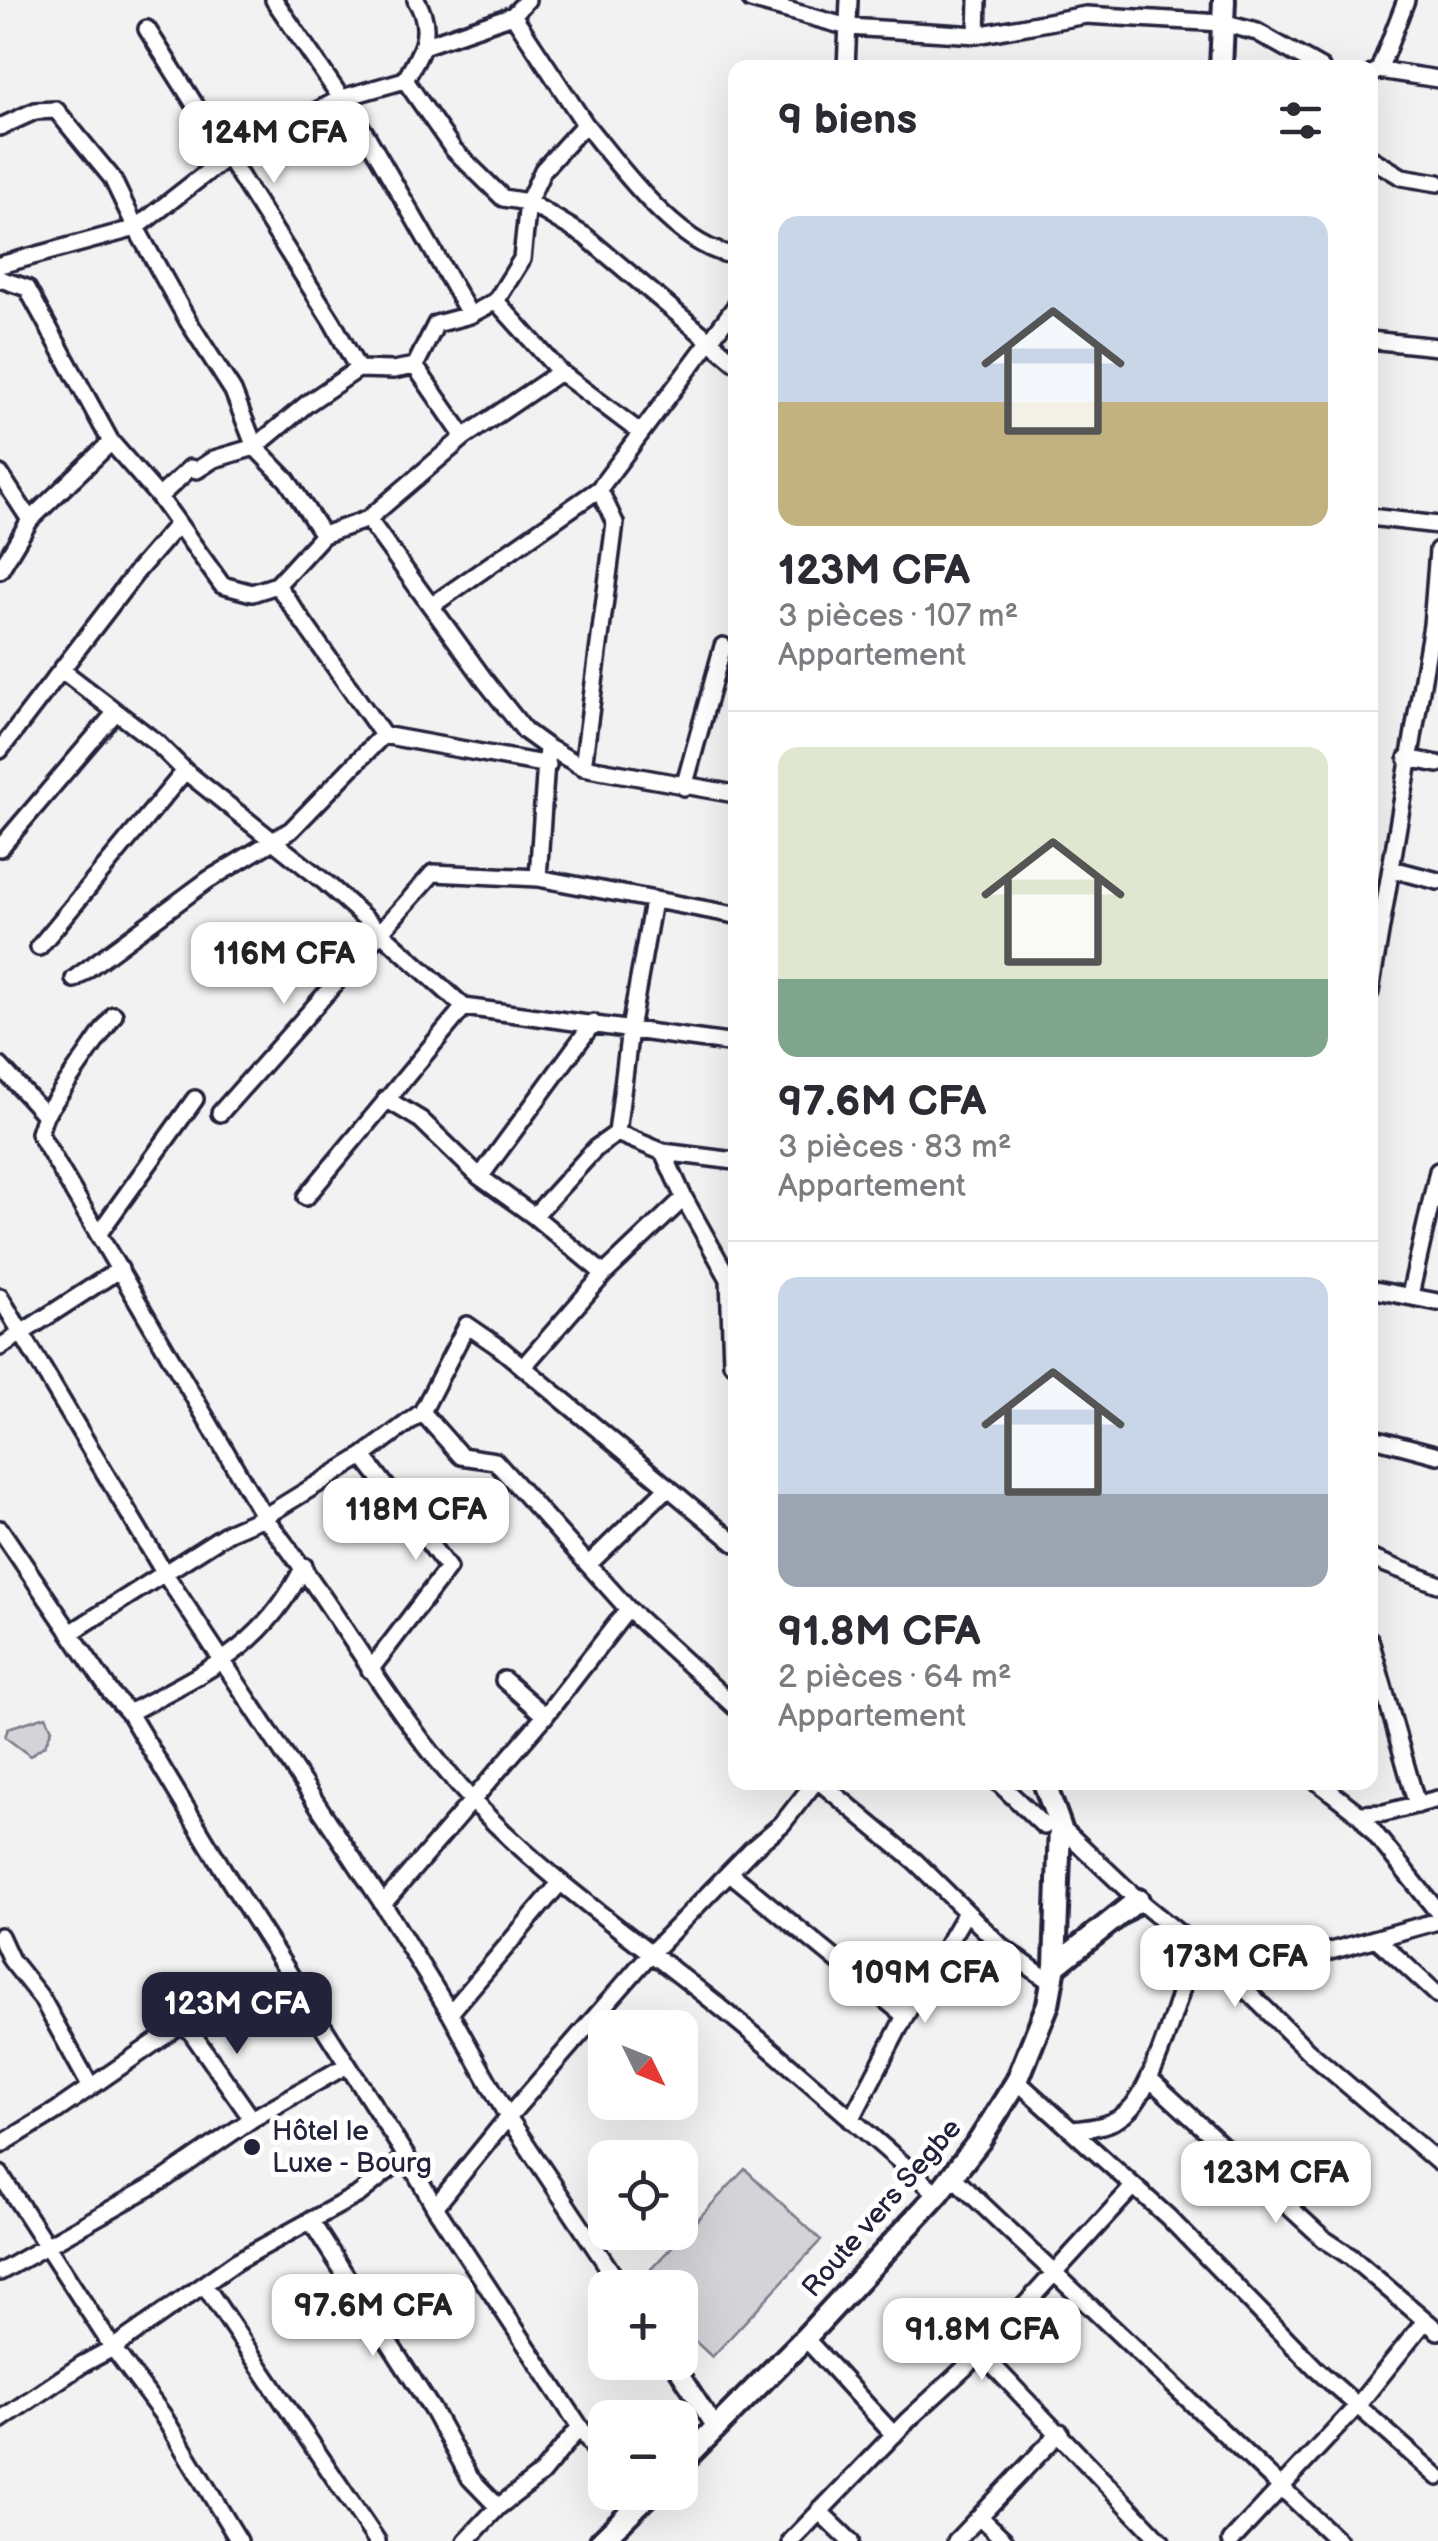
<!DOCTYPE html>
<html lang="fr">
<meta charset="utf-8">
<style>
:root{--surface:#fff;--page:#f7f7f7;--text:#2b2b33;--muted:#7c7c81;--line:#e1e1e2;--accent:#22223b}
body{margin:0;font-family:"Balsamiq Sans",sans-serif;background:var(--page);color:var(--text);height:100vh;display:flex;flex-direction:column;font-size:38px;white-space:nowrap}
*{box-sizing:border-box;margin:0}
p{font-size:32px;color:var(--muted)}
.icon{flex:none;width:55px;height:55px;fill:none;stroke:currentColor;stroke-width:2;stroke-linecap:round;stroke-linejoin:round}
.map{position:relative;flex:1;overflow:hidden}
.side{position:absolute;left:728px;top:60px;width:650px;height:1730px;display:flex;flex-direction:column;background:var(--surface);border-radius:20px;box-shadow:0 10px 40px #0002}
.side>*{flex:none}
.needle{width:65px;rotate:133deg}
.tools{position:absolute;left:588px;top:2010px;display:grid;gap:20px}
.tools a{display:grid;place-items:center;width:110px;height:110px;border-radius:20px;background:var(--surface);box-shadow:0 10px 40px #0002;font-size:50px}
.price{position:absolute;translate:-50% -85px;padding:0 22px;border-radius:20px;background:#fff;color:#222;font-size:32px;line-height:65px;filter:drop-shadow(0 2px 5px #0008)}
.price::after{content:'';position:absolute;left:50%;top:60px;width:30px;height:22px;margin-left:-15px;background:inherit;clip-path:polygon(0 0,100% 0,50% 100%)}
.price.on{background:var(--accent);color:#fff}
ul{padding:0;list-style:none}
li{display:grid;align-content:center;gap:20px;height:530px;padding:0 50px}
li+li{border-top:2px solid var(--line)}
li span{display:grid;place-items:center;height:310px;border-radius:20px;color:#555}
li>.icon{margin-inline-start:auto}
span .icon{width:180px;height:180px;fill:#fffc;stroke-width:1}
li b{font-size:42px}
h2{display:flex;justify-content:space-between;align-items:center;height:120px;padding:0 50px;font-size:42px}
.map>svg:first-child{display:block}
</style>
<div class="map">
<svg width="1438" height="2541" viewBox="0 0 1438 2541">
<rect width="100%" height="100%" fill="#f2f2f3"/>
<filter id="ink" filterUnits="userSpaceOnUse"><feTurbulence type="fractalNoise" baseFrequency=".01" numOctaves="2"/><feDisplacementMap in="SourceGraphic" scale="20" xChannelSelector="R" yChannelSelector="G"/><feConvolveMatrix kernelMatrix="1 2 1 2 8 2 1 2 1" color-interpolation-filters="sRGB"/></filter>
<g filter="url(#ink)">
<path fill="#d3d3d8" stroke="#7a7a8a" stroke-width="2.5" d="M46 1716 52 1729 45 1745 30 1756 5 1737 8 1728Z
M745 2169 821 2240 712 2357 680 2327V2288L636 2285Z"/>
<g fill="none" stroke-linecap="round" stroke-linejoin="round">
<g stroke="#22223b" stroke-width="22">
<path id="minor" d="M274 0 365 133 470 315
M751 0 848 27 977 35 1086 15 1222 23 1257 32 1321 68
M147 29 333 323 358 369
M977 35 978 0
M426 45 513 15
M846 68 849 0
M1379 70 1438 79
M1370 75 1379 70 1406 0
M405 80 453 149 503 198 528 202 585 236 735 362
M585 124C618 164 680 251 735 255
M0 127 35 111 56 110 112 178 136 228 188 321 233 391 255 447 287 480 323 535
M1370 158 1402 177 1438 183
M0 265 136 228 228 156 342 98 405 80C421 53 435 31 416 0
M0 279 27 288 111 442 159 497 222 585 252 593 277 585 323 535 368 519 464 437 560 372
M496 301 560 372 641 433
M1370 340 1438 347
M415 366 464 437
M0 474 30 520
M159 497 190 468 197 470 214 459 255 447 308 403 358 369 393 370 415 366 436 324 470 315 496 301 522 259 528 202 543 170 585 124 513 15 527 0
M1370 517 1438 525
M368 519 486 682 525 731 547 747 538 878
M0 570 30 520 111 442
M277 585 383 735
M431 606 599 489 735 307
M63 671 157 743 185 771 326 883 464 1007 735 1044
M547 747 583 767 615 523 599 489
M0 750 138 570 177 525
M1407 758 1438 764
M583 767 735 794
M684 787 723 646
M0 848 115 713
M1392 869 1438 881
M39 947 185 771
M74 979 208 880 291 830 383 735 548 765
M1370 992 1432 625 1438 550
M114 1015 45 1115 39 1133 264 1517C337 1607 390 1712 470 1798 546 1880 639 1941 725 2011 798 2070 867 2134 938 2194
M0 1066 45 1115
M386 1099 421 1120 480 1177 534 1216 596 1148 617 1133 630 1029 653 901
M220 1113 433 873 538 878 735 915
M617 1133 663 1152 735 1161
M663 1152 684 1198 729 1279H735
M480 1177 593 1023
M306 1197 464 1007
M534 1216 604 1274
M99 1233 195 1099
M729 1279 732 1363 735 1365
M1370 1289 1438 1302
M1410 1295 1438 1171
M0 1297 165 1574 383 1904 450 2013 508 2117 622 2288
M0 1347 120 1269
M523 1367 604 1274 684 1198
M422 1412 461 1456 495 1461 628 1609 735 1707
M1370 1437 1438 1455
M363 1456 448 1568 370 1670
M0 1529 111 1693 129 1713 230 1881 406 2156 435 2207 605 2465
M1370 1558 1438 1584
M589 1564 668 1487
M72 1632 229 1532 264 1517 363 1456 422 1412 467 1325 499 1347 735 1543
M1370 1640 1417 1805
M504 1680 545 1716
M129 1713C206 1671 263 1649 304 1566
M820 1782 916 1862 1002 1947 1052 1983
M998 1782 1044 1826
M1318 1782 1359 1814 1438 1912
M1359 1814 1384 1813 1438 1799
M1060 1826 1138 1900 1234 1978 1307 2050 1438 2162
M730 1873 905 2016
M383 1904 545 1716 628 1609
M0 1936 11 1960 42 1999 90 2086
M1378 1940 1438 1995
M1234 1978 1438 1921
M450 2013 560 1883
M1150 2079 1324 2239 1351 2257 1438 2331
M1017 2081 1168 2217 1316 2369 1438 2477
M851 2120 905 2016 965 1914
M1072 2130C1092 2128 1114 2126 1129 2110 1156 2084 1182 1984 1196 1944
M0 2145 56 2111 176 2028 182 2019 252 2119
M0 2174 113 2348 162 2414 239 2541
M952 2176 1338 2541
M435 2207 508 2117 650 1954 751 1850 782 1824 815 1782
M310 2220 433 2411 470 2478 498 2507 541 2474 579 2428
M0 2272 163 2180 252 2119 347 2065
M205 2286 377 2541
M805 2338 894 2435
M981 2353 1161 2541
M672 2362 716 2428
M0 2420 83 2364 113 2348 237 2261 359 2194 406 2156
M624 2492 635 2508
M819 2511 850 2541
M980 2517 1005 2541
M466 2541 498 2507
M791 2541 908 2420 981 2353 1133 2187
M956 2541 1060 2432
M1231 2541 1357 2406 1425 2321"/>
</g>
<g stroke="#22223b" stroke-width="28">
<path id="major" d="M1221 68 1224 0
M1055 1966 1138 1900
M680 2464 805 2338 938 2194 980 2140 1017 2081 1048 2004 1055 1966 1060 1826 1044 1782
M601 2541 651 2492"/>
</g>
<use href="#minor" stroke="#fff" stroke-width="15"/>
<use href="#major" stroke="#fff" stroke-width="20"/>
</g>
</g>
<circle fill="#22223b" stroke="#fff" stroke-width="4" cx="252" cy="2147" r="10"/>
<g text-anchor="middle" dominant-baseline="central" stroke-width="10" stroke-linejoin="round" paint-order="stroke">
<g font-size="28" fill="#22223b" stroke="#fff" text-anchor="start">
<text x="272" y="2131">Hôtel le<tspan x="272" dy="32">Luxe - Bourg</tspan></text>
</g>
<g font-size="28" fill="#22223b" stroke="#fff">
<text transform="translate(882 2208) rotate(-49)">Route vers Segbe</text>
</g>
</g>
</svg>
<div class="tools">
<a><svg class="needle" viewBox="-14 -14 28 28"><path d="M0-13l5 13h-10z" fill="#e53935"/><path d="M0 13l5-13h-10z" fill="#7c7c81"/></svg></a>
<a><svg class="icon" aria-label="locate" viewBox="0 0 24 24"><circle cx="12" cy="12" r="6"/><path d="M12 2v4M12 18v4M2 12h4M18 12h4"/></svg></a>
<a>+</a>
<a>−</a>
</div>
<b class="price" style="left:274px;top:186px">124M CFA</b>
<b class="price" style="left:284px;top:1007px">116M CFA</b>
<b class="price" style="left:416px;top:1563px">118M CFA</b>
<b class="price" style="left:1235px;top:2010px">173M CFA</b>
<b class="price" style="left:925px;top:2026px">109M CFA</b>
<b class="price on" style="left:237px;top:2057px">123M CFA</b>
<b class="price" style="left:1276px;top:2226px">123M CFA</b>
<b class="price" style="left:373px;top:2359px">97.6M CFA</b>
<b class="price" style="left:982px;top:2383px">91.8M CFA</b>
<section class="side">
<h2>9 biens<svg class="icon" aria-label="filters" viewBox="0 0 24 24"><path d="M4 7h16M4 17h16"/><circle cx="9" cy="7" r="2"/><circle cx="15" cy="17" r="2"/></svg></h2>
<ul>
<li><span style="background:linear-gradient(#c9d6e8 60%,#c2b280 0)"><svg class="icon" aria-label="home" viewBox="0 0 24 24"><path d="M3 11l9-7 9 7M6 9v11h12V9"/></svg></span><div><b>123M CFA</b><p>3 pièces · 107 m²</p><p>Appartement</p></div></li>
<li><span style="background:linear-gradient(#dfe7d0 75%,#7fa58c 0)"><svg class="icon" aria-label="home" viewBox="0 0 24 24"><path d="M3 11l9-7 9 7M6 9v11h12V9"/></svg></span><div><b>97.6M CFA</b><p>3 pièces · 83 m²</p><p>Appartement</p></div></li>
<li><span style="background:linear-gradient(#c9d6e8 70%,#9aa5b1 0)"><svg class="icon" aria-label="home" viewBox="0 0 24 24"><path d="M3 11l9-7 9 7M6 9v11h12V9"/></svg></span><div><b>91.8M CFA</b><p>2 pièces · 64 m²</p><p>Appartement</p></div></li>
</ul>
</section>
</div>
